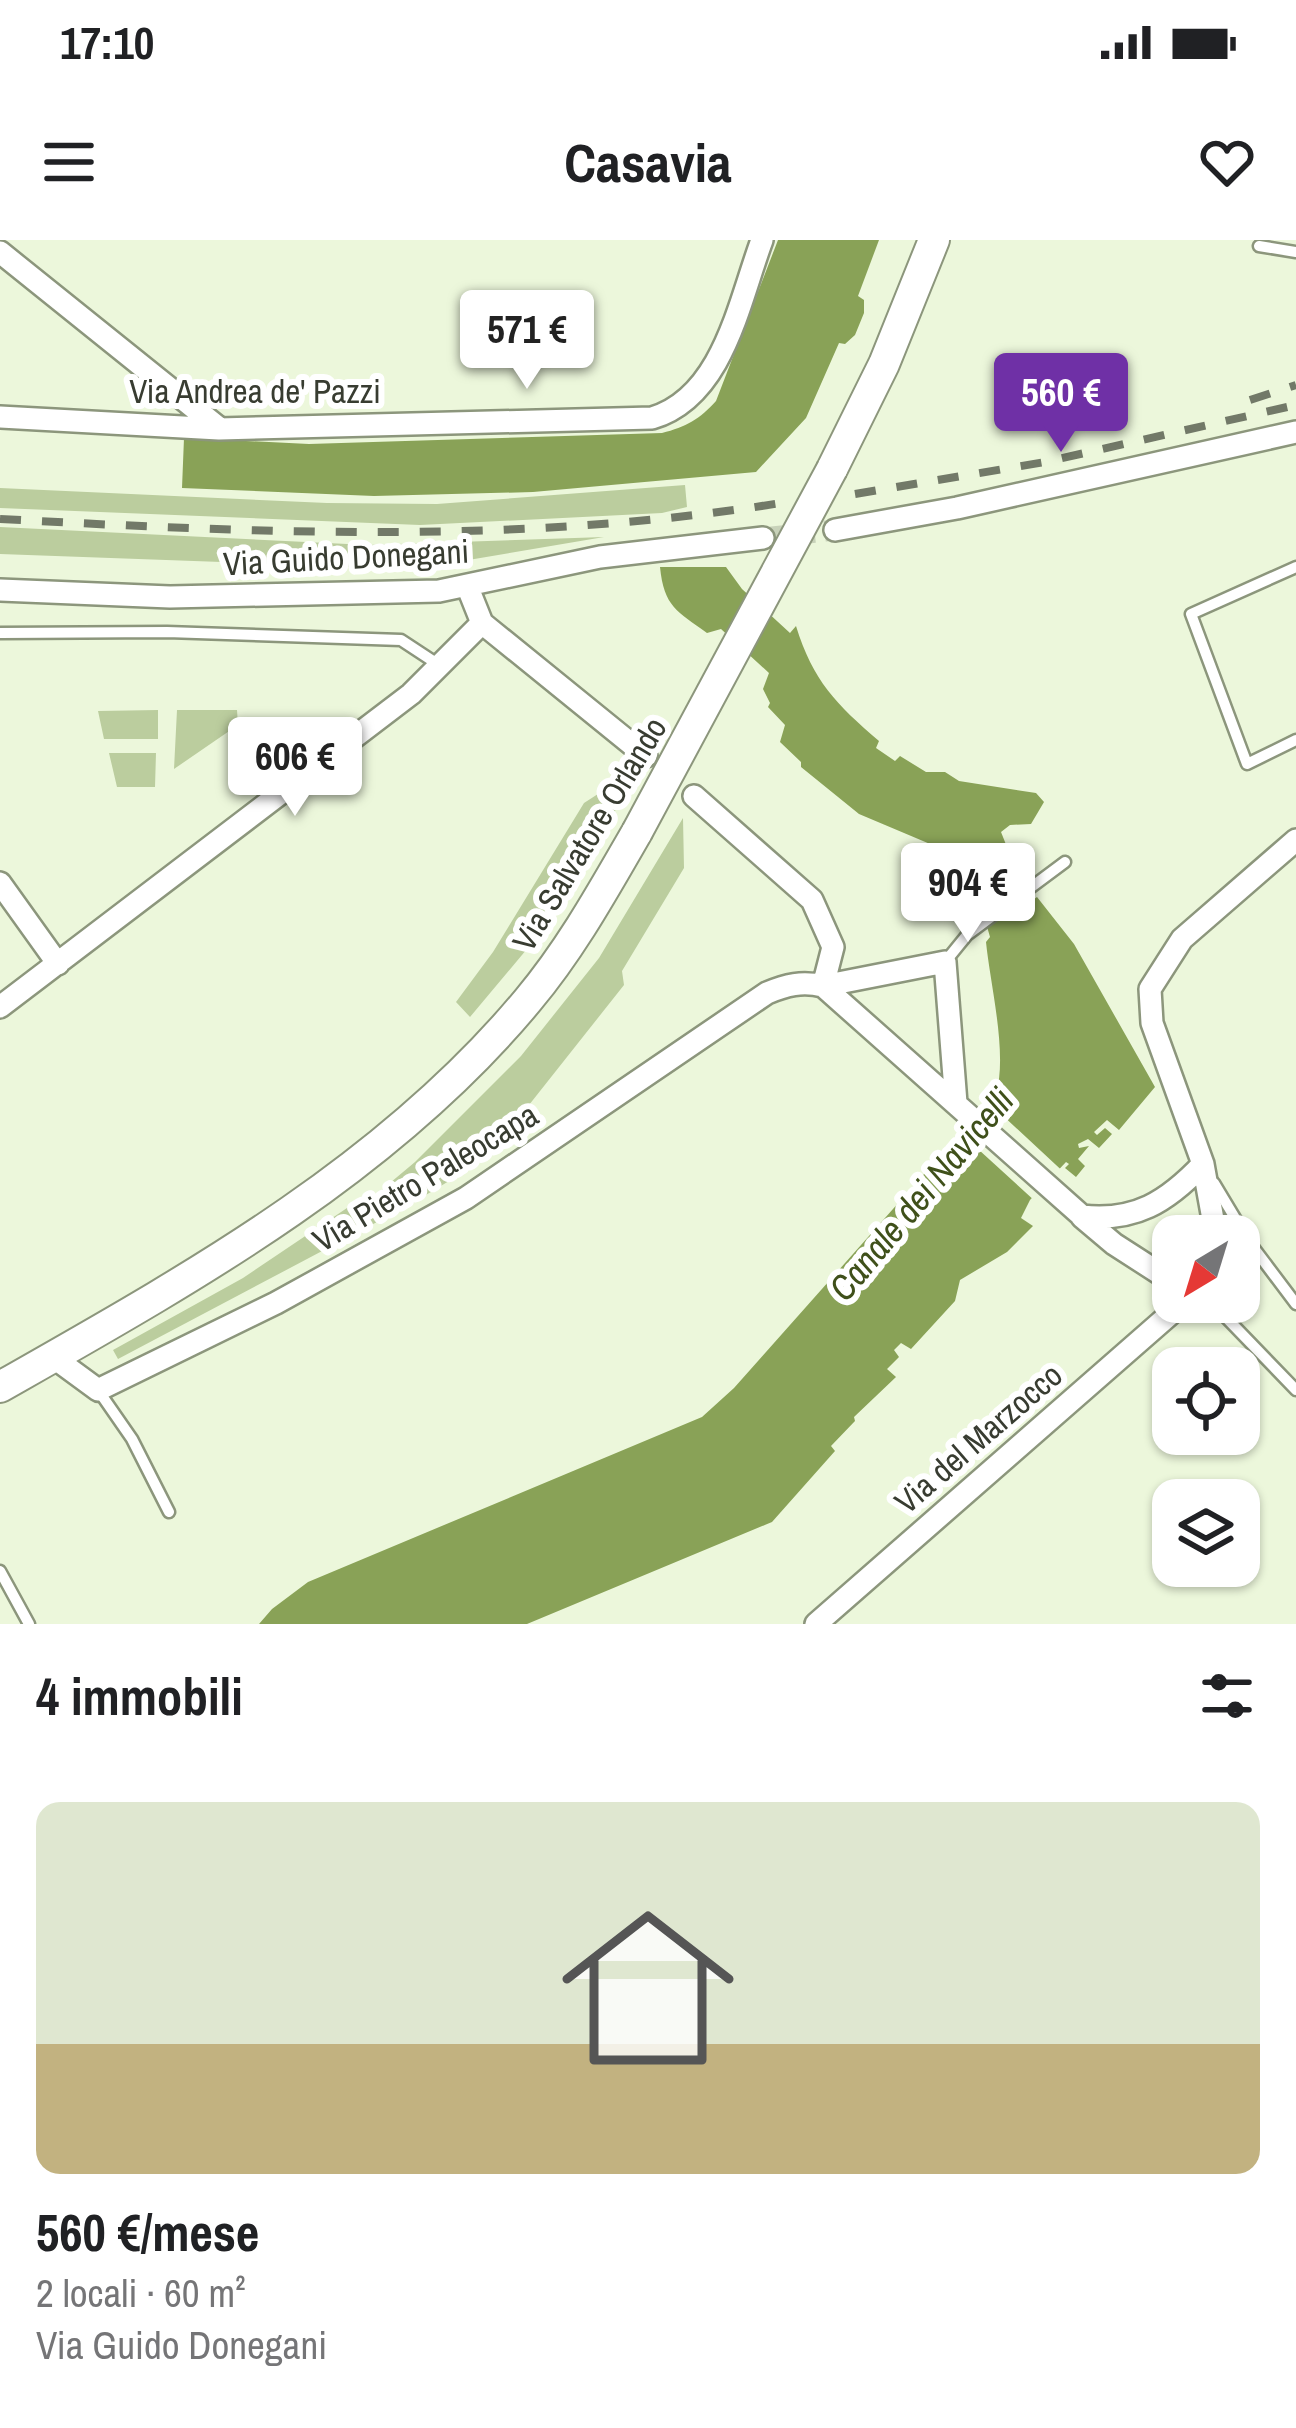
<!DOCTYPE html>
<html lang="it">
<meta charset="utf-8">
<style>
:root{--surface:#fff;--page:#f6f6f6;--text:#202124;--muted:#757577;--accent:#6f30a6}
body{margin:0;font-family:"Archivo Narrow",sans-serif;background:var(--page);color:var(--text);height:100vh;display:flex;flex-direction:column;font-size:45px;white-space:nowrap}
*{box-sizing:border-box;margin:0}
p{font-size:39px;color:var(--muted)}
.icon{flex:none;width:66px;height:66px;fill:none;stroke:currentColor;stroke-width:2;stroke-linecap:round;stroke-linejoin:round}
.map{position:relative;height:1384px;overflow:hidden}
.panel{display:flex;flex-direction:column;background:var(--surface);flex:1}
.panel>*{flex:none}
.needle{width:78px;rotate:218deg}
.buttons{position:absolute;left:1152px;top:975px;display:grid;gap:24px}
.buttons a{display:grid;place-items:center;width:108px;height:108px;border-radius:24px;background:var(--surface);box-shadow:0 3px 9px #0004;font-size:60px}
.price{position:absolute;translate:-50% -102px;padding:0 27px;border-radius:12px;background:#fff;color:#222;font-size:39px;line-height:78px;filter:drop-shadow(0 3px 6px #0008)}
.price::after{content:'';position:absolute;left:50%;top:72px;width:36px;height:27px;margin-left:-18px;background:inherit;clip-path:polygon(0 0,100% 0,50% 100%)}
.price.active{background:var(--accent);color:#fff}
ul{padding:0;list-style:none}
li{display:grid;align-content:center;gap:24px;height:636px;padding:0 36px}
li span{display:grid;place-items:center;height:372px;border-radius:24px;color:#555}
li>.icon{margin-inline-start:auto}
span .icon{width:216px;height:216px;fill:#fffc;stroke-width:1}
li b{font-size:51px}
h2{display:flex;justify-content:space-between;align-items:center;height:144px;padding:0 36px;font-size:51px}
.status{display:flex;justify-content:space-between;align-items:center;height:84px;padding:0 60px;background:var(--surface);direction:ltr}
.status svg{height:33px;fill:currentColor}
header{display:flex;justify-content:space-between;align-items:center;height:156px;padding:0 36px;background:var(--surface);font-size:54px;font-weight:800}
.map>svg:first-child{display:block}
</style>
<div class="status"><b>17:10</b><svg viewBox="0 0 49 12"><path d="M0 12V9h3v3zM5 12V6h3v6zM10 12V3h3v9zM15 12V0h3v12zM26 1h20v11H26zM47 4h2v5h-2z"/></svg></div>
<header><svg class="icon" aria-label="menu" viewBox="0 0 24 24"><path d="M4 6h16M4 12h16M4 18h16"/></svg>Casavia<svg class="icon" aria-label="heart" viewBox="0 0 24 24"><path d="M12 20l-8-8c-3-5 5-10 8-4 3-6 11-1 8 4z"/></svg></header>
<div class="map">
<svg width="1296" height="1384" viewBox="0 0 1296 1384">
<rect width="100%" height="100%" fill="#ecf7db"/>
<path fill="#bbcd9e" d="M685 245 687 267 662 273 420 285 0 268V248L327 263 437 264Z
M0 287 368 305 604 297 415 329 0 314Z
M158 470V499H104L98 471Z
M177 470H237L238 485 174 529Z
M109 513H156L155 547H117Z
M629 534 636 537 537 697 470 777 456 762 493 712 584 563Z
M683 578 684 628 622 731 624 745 487 918 411 964 118 1119 113 1110 243 1038 347 968 372 958 415 922 521 816 599 718Z"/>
<path fill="#89a257" d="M778 0H879L858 56 864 60V73L855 95 845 104 839 103 806 178 756 232 533 252 374 256 182 248 184 198 309 204 662 193C686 187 700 179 716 161Z
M660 327H726L742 349 790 393 796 386C813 441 836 464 879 501L876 508 895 521 900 516 926 532H945L959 541 1036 553 1044 562 1031 584 1010 585 1001 592 1015 627 1011 631 1023 667 1037 657 1074 704 1155 847 1119 890 1107 880 1094 892 1097 895 1105 888 1112 894 1099 908 1088 899 1078 904 1079 908 1089 906 1078 919 1085 926 1076 937 1065 928 1069 924 1066 922 1030 960 1021 978 1033 986 1007 1012 960 1040 955 1061 911 1109 901 1103 894 1110 899 1117 887 1129 896 1137 854 1177 855 1181 831 1206 835 1211 772 1282 527 1384H259L272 1369 308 1342 702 1177 734 1148 996 853C1008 815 990 743 986 702L990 697 968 620 859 574 801 527V522L780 502 785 485 768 467 770 463 763 449 769 433 721 389 707 393C677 371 664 367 660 327Z"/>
<path fill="#ecf7db" d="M984 858 1070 938 1069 939 1063 934 1036 962 956 889Z"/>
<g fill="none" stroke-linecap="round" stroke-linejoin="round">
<path stroke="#c8d2b9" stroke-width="21" stroke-dasharray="21 10" stroke-linecap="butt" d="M763 298 835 290"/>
<g stroke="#8c967c" stroke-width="15">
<path id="service" d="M1259 6 1296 12
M1296 327 1191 374 1247 524 1296 500
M0 393 167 392 401 400 439 425
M945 722 967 695 1065 622
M1214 943 1250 1003 1296 1064
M1211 1062 1296 1150
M98 1150 132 1199 169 1272
M0 1331 29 1384"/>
</g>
<g stroke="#8c967c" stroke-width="26">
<path id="minor" d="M0 12 219 188
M0 177 219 189 652 178C723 157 739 62 762 0
M835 290 957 268 1296 192
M468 348 482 383 646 516
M0 350 170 357 439 351 600 317 763 298
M694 556 812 660 833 707 823 746
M0 643 58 724
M823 746 1082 976C1135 982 1167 962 1203 924
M0 767 411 454 482 383
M1082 977 1114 1004 1173 1042
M1216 996 1203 924 1152 783 1150 749 1182 699 1296 600
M53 1117 98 1150 276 1063 466 958 767 753C786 745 802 741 823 746L945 722 956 863
M816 1384 1184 1062"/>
</g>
<g stroke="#8c967c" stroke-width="34">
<path id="secondary" d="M832 229 884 124 934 0
M0 1147C190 1039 387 930 528 760 571 709 604 649 637 592"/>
</g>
<use href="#service" stroke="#fff" stroke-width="10"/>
<use href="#minor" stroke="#fff" stroke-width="21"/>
<use href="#secondary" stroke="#fff" stroke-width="30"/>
<path stroke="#727968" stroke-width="8" stroke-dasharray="21 21" stroke-linecap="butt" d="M1250 160 1296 145
M855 254 1045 222 1296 165
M0 279C262 293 521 305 781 263"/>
<g stroke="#8c967c" stroke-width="34" stroke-linecap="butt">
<path id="secondary-bridge" d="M637 592 832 229"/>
</g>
<use href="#secondary-bridge" stroke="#fff" stroke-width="30"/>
</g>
<g text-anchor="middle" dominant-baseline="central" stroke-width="12" stroke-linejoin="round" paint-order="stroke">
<g font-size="33" fill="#383c31" stroke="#fff">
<text x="255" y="151">Via Andrea de' Pazzi</text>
<text transform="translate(346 317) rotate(-3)">Via Guido Donegani</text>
<text transform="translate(589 594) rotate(-59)">Via Salvatore Orlando</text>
<text transform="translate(425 937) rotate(-31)">Via Pietro Paleocapa</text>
<text transform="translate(978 1198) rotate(-41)">Via del Marzocco</text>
</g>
<g font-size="36" font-style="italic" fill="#3f501a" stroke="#fff">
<text transform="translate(921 954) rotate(-50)">Canale dei Navicelli</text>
</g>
</g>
</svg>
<div class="buttons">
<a><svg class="needle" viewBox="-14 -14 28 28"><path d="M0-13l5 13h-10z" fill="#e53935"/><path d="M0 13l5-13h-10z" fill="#757577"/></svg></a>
<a><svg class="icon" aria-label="locate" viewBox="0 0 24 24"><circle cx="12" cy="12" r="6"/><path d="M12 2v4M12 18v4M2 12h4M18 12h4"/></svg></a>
<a><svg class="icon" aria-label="layers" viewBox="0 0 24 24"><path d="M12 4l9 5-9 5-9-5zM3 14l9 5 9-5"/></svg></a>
</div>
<b class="price" style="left:527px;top:152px">571 €</b>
<b class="price active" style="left:1061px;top:215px">560 €</b>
<b class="price" style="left:295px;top:579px">606 €</b>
<b class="price" style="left:968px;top:705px">904 €</b>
</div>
<section class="panel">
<h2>4 immobili<svg class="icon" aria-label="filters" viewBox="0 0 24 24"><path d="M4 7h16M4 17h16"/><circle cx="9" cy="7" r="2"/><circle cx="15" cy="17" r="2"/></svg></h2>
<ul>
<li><span style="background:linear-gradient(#dfe7d0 65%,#c2b280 0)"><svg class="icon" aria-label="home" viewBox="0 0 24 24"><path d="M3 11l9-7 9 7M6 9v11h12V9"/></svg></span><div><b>560 €/mese</b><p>2 locali · 60 m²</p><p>Via Guido Donegani</p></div></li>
</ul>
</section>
